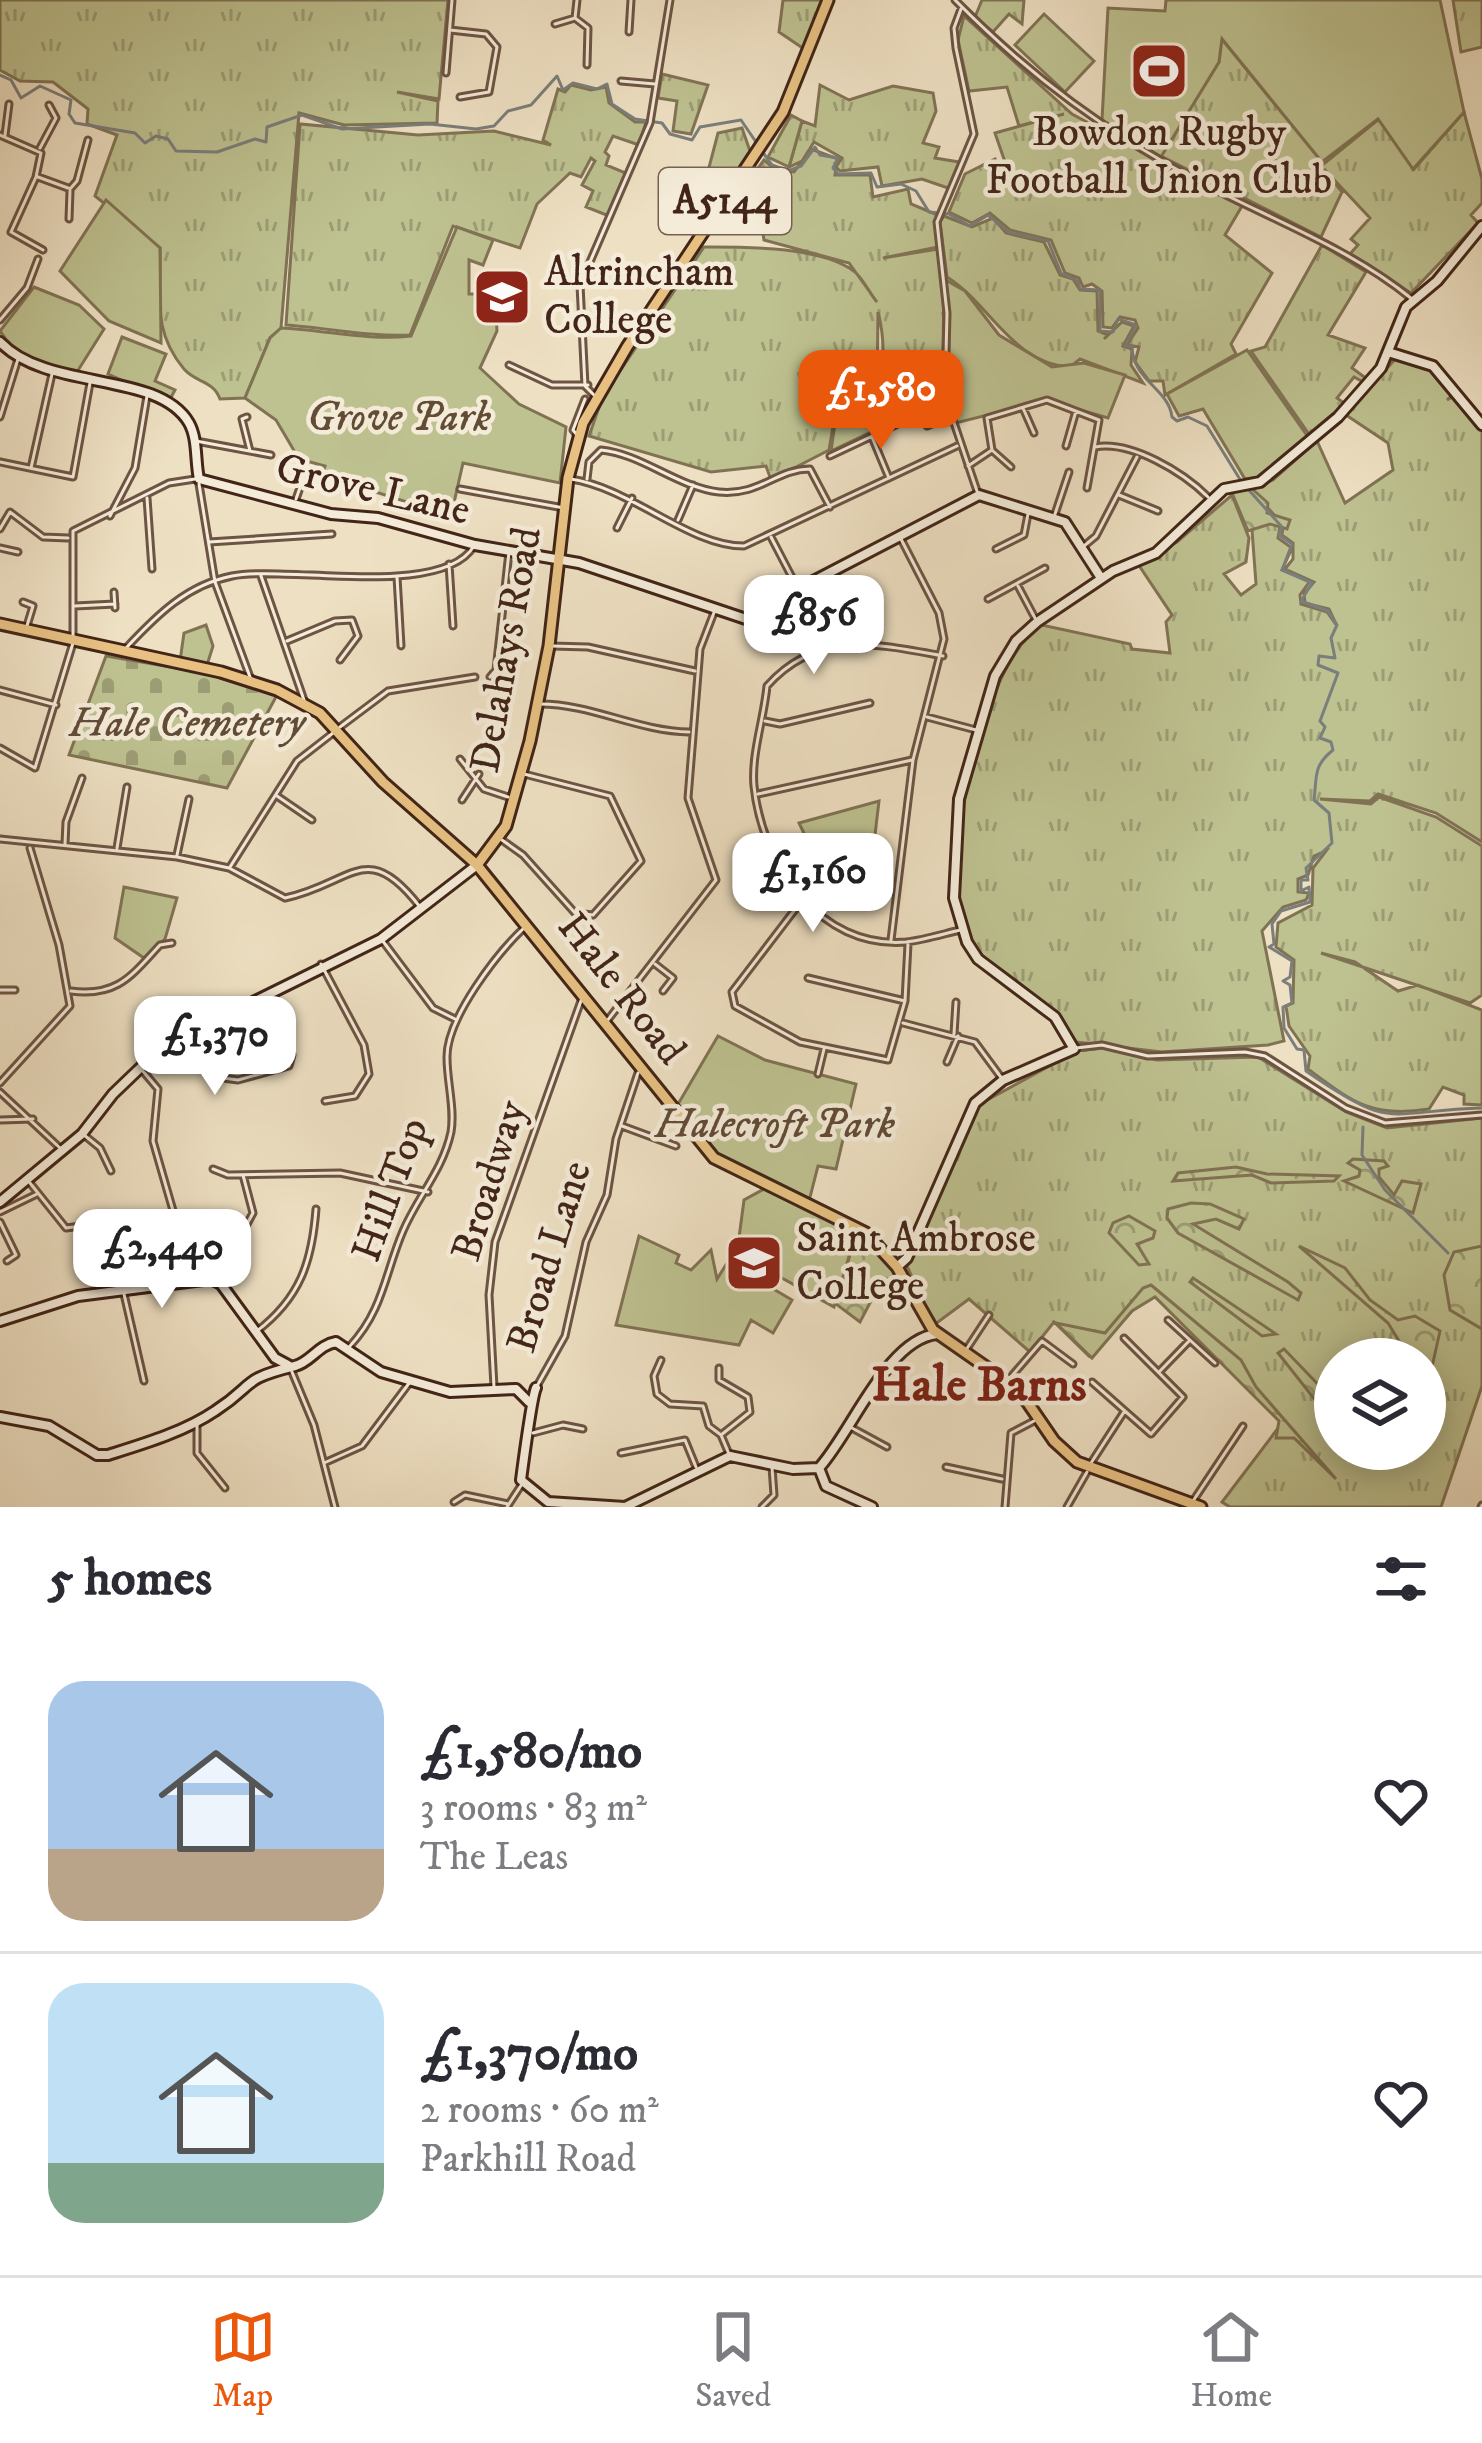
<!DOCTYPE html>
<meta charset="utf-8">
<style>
:root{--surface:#fff;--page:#f2f2f3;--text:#2b2b33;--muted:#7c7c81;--line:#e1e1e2;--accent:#ea580c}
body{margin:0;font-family:"IM FELL DW Pica",serif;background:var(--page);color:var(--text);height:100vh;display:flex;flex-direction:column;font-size:45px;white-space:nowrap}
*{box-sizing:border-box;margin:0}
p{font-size:39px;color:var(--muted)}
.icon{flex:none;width:66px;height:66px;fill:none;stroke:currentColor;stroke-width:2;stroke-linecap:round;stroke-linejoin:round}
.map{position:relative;height:1507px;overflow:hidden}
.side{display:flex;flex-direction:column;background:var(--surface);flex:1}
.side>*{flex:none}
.buttons{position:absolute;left:1314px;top:1338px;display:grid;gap:24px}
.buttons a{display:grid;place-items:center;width:132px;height:132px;border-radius:50%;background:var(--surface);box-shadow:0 6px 30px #0003;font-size:60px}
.price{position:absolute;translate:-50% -102px;padding:0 27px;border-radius:24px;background:#fff;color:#222;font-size:39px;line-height:78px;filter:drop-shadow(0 3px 6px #0008)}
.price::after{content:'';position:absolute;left:50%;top:72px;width:36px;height:27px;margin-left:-18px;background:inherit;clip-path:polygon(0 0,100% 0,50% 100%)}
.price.active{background:var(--accent);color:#fff}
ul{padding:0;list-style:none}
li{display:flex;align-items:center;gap:36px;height:300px;padding:0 48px}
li+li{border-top:3px solid var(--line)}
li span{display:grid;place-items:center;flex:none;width:336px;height:240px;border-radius:36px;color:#555}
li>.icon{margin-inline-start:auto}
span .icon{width:144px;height:144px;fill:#fffc;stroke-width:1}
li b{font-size:51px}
h2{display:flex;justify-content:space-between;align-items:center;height:144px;padding:0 48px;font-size:51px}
.dock{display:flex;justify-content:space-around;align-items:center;height:168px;border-top:3px solid var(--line);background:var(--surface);font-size:33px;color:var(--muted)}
.dock a{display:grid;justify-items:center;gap:6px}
.dock .active{color:var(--accent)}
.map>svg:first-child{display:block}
</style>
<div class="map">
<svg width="1482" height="1507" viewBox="0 0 1482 1507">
<defs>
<pattern id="grass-tufts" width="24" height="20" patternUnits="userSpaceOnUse" patternTransform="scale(3)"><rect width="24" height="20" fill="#bec190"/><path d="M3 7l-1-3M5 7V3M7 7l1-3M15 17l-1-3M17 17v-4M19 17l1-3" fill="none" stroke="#9c9d75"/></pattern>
<pattern id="forest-crowns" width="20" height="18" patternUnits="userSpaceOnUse" patternTransform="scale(3)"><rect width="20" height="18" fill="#bec190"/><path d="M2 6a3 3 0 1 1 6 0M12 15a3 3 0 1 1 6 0" fill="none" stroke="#9c9d75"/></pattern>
<pattern id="cemetery-stones" width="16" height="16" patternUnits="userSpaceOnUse" patternTransform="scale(3)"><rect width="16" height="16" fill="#bec190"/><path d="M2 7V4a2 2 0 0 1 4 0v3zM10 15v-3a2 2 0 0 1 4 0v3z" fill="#9c9d75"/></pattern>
</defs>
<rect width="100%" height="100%" fill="#eee0c3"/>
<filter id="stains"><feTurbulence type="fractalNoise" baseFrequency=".00167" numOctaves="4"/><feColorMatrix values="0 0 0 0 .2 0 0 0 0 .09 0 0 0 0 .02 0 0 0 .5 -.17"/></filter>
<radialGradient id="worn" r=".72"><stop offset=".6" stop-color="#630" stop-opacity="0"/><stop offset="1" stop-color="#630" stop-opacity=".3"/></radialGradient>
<path fill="url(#grass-tufts)" stroke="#807354" stroke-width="3" fill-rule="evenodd" d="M0 0H448L439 99 397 92 438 101 437 123 344 125 299 113 281 328 270 338 245 398 220 399C213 380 196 383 184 369 152 331 161 298 160 248L95 196 117 135 87 124 88 109 53 82 20 81 0 70Z
M783 0H822L804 49 779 32Z
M982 0H1024L1022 24 1009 14 993 32 975 17Z
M1453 0H1482V47L1461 52Z
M964 16 1072 114 1242 206 1225 235 1272 273 1231 344 1236 354 1165 395 1163 381H1149L1135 362 1139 347 1127 345 1138 328 1135 320 1120 317 1112 328 1103 327 1102 291 1092 284 1083 287 1079 278 1065 273 1051 240 1010 230 990 213 972 223 949 212 965 174 995 159 998 165 1005 162 995 133 1064 114 1019 126 1007 87 969 91 958 40Z
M1221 38 1322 162 1320 167 1379 119 1414 169 1464 112 1482 179V203L1471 215 1478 223 1411 293 1350 254 1358 245 1351 239 1370 218 1324 169 1342 192 1321 237 1161 156 1219 62Z
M662 74 708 85 691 134 673 131 677 101 658 98Z
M571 85 591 90 606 87 609 103 635 122H646L639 145 613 136 605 152 609 156 606 165 628 174 609 216 586 207 593 191 582 185 595 161 591 158 581 177 570 173 537 204 520 248 453 226 410 335C369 337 328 328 286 325L300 124 418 135 494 131 551 145 543 140 558 89 565 92Z
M820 85 849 100 893 86 933 93 936 111 923 143 939 147 935 158 959 162 951 189 922 179 882 186 878 167 840 171 836 167 842 158 814 142 802 161 789 167 802 121 815 126Z
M742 128 750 151 717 205 701 198 718 133Z
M811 149 838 159 835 175H870L873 197 908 189 911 204 940 216 938 247 883 258 938 249 945 312 944 397 831 451 836 416 878 395C884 368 885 338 878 312L877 392 835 415 829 450 771 480 766 466 711 472 589 436 603 396 704 247C744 247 822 246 855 272 864 280 870 294 877 302L849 263 764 240 761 221 727 211 764 160 776 170 794 172Z
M944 216 972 227 993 218 1006 233 1044 242 1060 275 1073 279 1080 290 1097 291 1098 331 1108 335 1104 339 1122 322 1134 326 1123 346 1132 349 1131 365 1143 383 1080 359 1070 367C1013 364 990 304 947 277L940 222Z
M1322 245 1366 272 1328 335 1365 348 1352 368 1367 379 1365 383 1354 377 1337 398 1345 404 1311 437 1251 351 1265 347Z
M1397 357 1431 367 1454 394 1447 400 1456 395 1482 429V842L1436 813 1378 794 1370 801 1320 799 1371 804 1379 797 1436 817 1482 846V995L1470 1003 1321 953 1355 962 1398 991 1418 985 1482 1010V1105L1464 1104V1095L1443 1087 1429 1109C1371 1118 1354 1103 1308 1069L1310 1056 1289 1026 1286 1006 1293 1003 1294 960 1276 947 1278 923 1312 905 1313 868 1326 851 1314 856 1308 875 1298 879V892L1309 893 1306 900 1283 907 1262 931 1284 1041 1268 1045 1162 1052 1076 1042C1049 997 989 980 967 932 937 869 982 661 1042 625L1130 644 1132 649 1170 653 1166 622 1172 615 1138 564 1177 542 1232 495 1249 538 1246 562 1224 574 1241 595 1256 584 1252 530 1265 522 1280 526 1278 538 1292 548 1282 570 1310 581 1300 595 1301 604 1327 612 1337 626 1329 609 1305 603 1304 594 1314 582 1285 569 1293 559V543L1282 535 1283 525 1251 489 1273 480 1317 441 1345 503 1393 470 1388 443 1346 415Z
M1102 1048 1157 1060 1258 1057 1346 1112 1387 1128 1482 1118V1386L1441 1507H1230L1222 1502 1282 1423 1151 1291 1089 1356 1054 1322 1030 1352 969 1299 934 1325 907 1266 978 1105 1077 1051ZM1335 1359H1425V1449H1335Z"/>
<path fill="url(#forest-crowns)" stroke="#807354" stroke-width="3" d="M791 115 802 121 789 167 768 157Z
M1250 487 1268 503 1267 513 1290 520 1287 529 1270 524 1248 531 1232 493Z
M1353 1159 1384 1161 1388 1166 1379 1169V1177L1394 1195 1402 1181 1421 1184 1413 1213 1344 1181 1359 1176 1360 1170 1348 1163Z
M1236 1167 1267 1174 1339 1176 1334 1181 1271 1183 1252 1175 1173 1181 1178 1173Z
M1191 1203 1210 1204 1244 1219 1239 1229 1216 1219 1193 1224 1288 1282 1301 1293 1298 1300 1178 1233 1167 1218 1168 1209Z
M1129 1216 1155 1231 1153 1238 1137 1244 1149 1264 1139 1265 1109 1233 1113 1223Z
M856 1233 898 1275 906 1292 873 1297 860 1322 836 1304Z
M1299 1246 1345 1268 1370 1300 1398 1320 1415 1316 1440 1331 1432 1367 1425 1368V1359H1410L1388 1323Z
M1482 1246V1329L1450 1310 1444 1275 1454 1252Z
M1193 1278 1276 1334 1262 1336 1190 1282Z
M1151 1285 1241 1360 1256 1387 1336 1479 1294 1438H1276L1279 1421 1155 1297 1132 1311 1092 1358 1056 1323 1105 1333 1143 1288Z
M1284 1349 1335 1402V1425L1278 1353Z"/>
<path fill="url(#cemetery-stones)" stroke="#807354" stroke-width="3" d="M106 656 200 672 277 695 227 788 69 755Z"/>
<path fill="#bec190" stroke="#807354" stroke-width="3" d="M1166 0H1440L1464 112 1413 169 1378 119 1322 162 1222 39 1219 62 1161 157 1102 120 1108 8 1165 11Z
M1044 14 1094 61 1065 92 1015 45Z
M106 200 160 248 161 343 109 321 60 271Z
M457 227 493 240 483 265 469 260V294H495L497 331 480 368 519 404 566 427 560 483 463 463 451 516 322 475 325 466 299 459 276 420 245 398 270 338 281 328C325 330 369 341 411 336Z
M944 279 965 291 999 335 1052 367 1084 363 1125 375 1108 418 1047 400 952 424 943 360Z
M34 287 79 305 104 329 77 372C47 368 16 357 0 331Z
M122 337 166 354 155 381 175 390 169 401 108 374Z
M1247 350 1308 437 1258 477 1245 479 1203 409 1179 416 1167 394Z
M206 625 213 646 207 665 180 661 184 633Z
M879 801 872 860 853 857 852 864 840 862 839 872 824 875 799 823Z
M124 887 177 898 165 939 144 958 115 938Z
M718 1036 765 1060 856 1084 836 1169 818 1166 808 1205 714 1158 674 1111Z
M764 1189 856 1233 834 1307 737 1253 744 1200Z
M639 1236 679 1255 676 1263 691 1270 711 1250 717 1279 729 1260 770 1280V1287L792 1300 773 1333 751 1320 739 1345 616 1325Z"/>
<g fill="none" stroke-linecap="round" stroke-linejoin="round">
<path stroke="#7a7e7c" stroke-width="3" d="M0 75 11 80 21 98 40 86 71 100 69 114 75 123 135 133 145 143 156 136 168 139 176 151 217 152 255 139 266 142 267 127 302 115 342 129 430 124 476 129 494 126 508 111 531 105 557 76 563 90 573 83 597 89 607 84 612 104 635 119 662 123 670 134 692 140 700 127 741 120 756 142
M761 150 772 165 788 171 801 166 815 147 820 155 838 158 833 168 838 174 871 173 877 187 901 184 916 191 929 212 949 214 970 226 988 215 1009 232 1048 241 1061 273 1078 281 1080 289 1100 290V331L1113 332 1118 319 1136 325 1125 346H1132C1132 380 1169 389 1172 417L1177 421 1188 417 1207 426 1241 481
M1247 488 1282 527 1279 535 1292 544 1282 570 1312 583 1301 601 1328 611 1337 625 1331 638 1335 658 1319 656 1318 665 1338 673 1320 721 1325 727 1320 738 1331 742 1333 750C1313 766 1317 776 1314 800L1329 813 1332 843 1306 868 1308 880H1301V891L1309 887 1310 902 1281 911 1272 924 1274 944 1269 947 1292 961 1290 977 1283 981 1290 985 1292 1003 1283 1007 1284 1028 1297 1049 1304 1050 1306 1071C1394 1132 1384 1111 1482 1108
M1363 1127 1362 1155 1385 1190 1448 1253"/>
<g stroke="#6d5443" stroke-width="9">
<path id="street" d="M955 0C1030 76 1109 135 1204 184 1273 220 1351 249 1412 299
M961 9 954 28 956 48 974 134 937 222 947 313 945 396 977 491
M575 18 588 28 587 65
M555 24 575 18 577 0
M450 30 486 34 497 47 489 92 460 97
M629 32 631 0
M446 73 452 0
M621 81 655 84
M0 135 41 153 36 177 11 232 43 250
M5 135 9 104
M40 148 56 118 49 105
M38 177 68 188
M70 189 77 181 88 140
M69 219 70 191
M0 320 27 288 38 259
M509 365 552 385H588
M595 396 585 386 580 285 650 123 670 0
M1023 408 1034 433
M922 414 927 426 948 417
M0 417 18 359
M247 417 242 419 250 451
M577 435 573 430 585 399
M872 437 889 478
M196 441 271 455
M1066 446 1076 411
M1095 447C1131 440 1184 473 1208 497
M993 451 1011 467
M830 456 917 415
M0 462 73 477 90 383
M968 466 992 450 987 418 1047 400 1099 420 1087 488
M31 468 52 374
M300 477 307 479
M571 479C631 488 689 546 744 546L957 446
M587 479 589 462 601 450C642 454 677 487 719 492 760 496 776 469 810 469L830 507
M199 484 215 582 250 677
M460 489 564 508
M1119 495 1158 511
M147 498 152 569
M296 499 303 479
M1055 514 1069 472
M110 516 135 468 147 396
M678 520 693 485
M617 528 632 498
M0 529 10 512 43 537 68 538
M771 537 797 587
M209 542 332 534
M1084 546 1096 536 1137 457
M0 548 18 552
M996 549 1024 535 1028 514
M449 564 453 626
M261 576 305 703
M397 577 401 646
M1018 586 1036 620
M114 592 115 608
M790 597 821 651
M988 599 1045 568
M23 602 33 606 26 629
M75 606 115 604
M287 641 335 621 352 620 358 636 340 660
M552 646 588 647 695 671
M127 647C157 615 187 585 232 576 286 565 442 599 474 546
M943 656C878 644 818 629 767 686 764 718 751 755 754 786 762 864 819 949 906 942 924 940 943 934 960 930
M490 677 496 670 509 552
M0 690 56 705
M540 704C592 704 637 731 689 732
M927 717 976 730
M765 721 780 724 870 703
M340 727 388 691 475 677
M0 748 35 768 73 643V531L169 483 195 479
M460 759 484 789 508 797
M758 794 912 760
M277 796 312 820
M462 800 479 774
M0 839 177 857 229 868 285 898C352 884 366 837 420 907
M502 840 523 855 575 913 593 915 641 861 610 796 524 774
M65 844 66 822 82 778
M117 848 127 787
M177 855 189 799
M230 867 297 761 333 733
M800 903 732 992 735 1006 800 1042 888 1060 905 1001 908 944
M382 940 433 1008 455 1019
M891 940 913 760 944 639 939 613 901 539
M321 964 364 1045 369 1074 355 1096 325 1101
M655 964 673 978 663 991
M808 978 905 1001
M0 990H15
M71 991C118 997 132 975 160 945L172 943
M607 1021 716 880 688 798 700 649 715 610
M903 1023 975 1042 1003 1080
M202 1028 216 1077 238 1080 289 1066 292 1055 284 1053 280 1064
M954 1034 956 1002
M1076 1048 1102 1045 1148 1056 1245 1052 1265 1056 1346 1108 1385 1123 1482 1115
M947 1062 958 1036
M142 1070 158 1089 153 1141 174 1214
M818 1074 824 1049
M0 1083 70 1006 59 945 30 848
M0 1092 60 1148
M0 1120 33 1119
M622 1126 676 1146
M84 1135 100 1148 111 1171
M213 1169 228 1175 340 1173 428 1192
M30 1183 66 1228 119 1221
M0 1212 37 1194
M0 1222 16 1255 7 1261
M217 1279 253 1213 243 1175
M124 1294 144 1381
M1168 1320 1215 1363
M257 1331C300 1298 312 1262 316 1209
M350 1346C383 1311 385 1273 403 1231 418 1196 443 1170 451 1132 455 1109 447 1082 447 1058 446 1019 497 953 525 927
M966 1350 989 1315
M661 1360 654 1376 657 1394 670 1404 703 1406 709 1426 721 1435
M719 1368V1380L748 1397 750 1412 721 1435 729 1454
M1160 1371 1190 1340
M292 1372 314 1425 335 1507
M1010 1378 1042 1341 1073 1364
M1092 1382 1151 1434 1183 1397 1124 1338
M537 1386 565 1336 586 1242 607 1195 616 1139 638 1073
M494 1387 489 1295 495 1242 582 998
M197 1423V1453L225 1488
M852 1428 887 1447
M533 1433 563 1425 583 1429
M621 1453 685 1440 696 1467
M324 1463 362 1446 410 1382
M1091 1463 1124 1412
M946 1467 1002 1479
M1193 1501 1243 1426
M454 1502 465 1495 508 1504
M507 1507 522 1484
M762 1507 774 1495 772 1467
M1005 1507 1011 1433 1034 1421
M1067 1507 1087 1472
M1481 1507 1482 1505"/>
</g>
<g stroke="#422518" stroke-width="14">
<path id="secondary" d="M0 342C48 392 158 370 189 423 198 439 195 461 199 479L331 514 378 518 475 545 579 563 752 621 767 617 798 589 979 495 1065 522 1101 578
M1388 352 1433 366 1482 425
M0 1202 82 1134 113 1094 162 1047 381 939 477 865
M897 1267 907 1258 975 1103 1003 1080 1074 1049 1055 1017 978 959 967 942 954 898 959 799 995 676 1016 641 1037 622 1113 571 1156 553 1224 489 1260 482 1338 417 1381 368 1406 307 1437 281 1482 226
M0 1321 78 1296 211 1279 221 1284 275 1358 288 1365
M536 1388C532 1396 523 1465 521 1480L548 1502 625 1507 730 1456 793 1469 819 1468
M0 1417 49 1426 97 1455H108C143 1444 184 1432 215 1411 257 1384 238 1380 295 1366 311 1362 318 1345 336 1342L381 1372 450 1392 516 1389 529 1402
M819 1468C852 1432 887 1339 937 1334
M819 1468 826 1486 872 1507"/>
</g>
<g stroke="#422518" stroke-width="15">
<path id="primary" d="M0 624 221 672 277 690 320 713 383 782 477 865 714 1158 866 1233 897 1267 933 1330 1019 1390 1054 1441 1077 1462 1201 1507
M477 865 506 826 530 741 549 646 568 478 583 423 627 347 783 112 828 0"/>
</g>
<use href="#street" stroke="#f4ebd8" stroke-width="3"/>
<use href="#secondary" stroke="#f4ebd8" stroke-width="8"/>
<use href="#primary" stroke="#e7c082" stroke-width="9"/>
</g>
<defs>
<g id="stadium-square" transform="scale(3)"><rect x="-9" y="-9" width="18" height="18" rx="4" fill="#8f2418" stroke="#f4ebd8"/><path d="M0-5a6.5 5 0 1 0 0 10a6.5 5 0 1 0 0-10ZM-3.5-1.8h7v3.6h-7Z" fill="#fff"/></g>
<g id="school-square" transform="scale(3)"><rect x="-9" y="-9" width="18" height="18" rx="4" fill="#8f2418" stroke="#f4ebd8"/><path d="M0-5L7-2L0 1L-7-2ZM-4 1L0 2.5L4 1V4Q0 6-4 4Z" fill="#fff"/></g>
</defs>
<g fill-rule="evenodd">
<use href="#stadium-square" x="1159" y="71"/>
<use href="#school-square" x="502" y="297"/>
<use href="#school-square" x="754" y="1263"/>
</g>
<g text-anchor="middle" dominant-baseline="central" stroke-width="9" stroke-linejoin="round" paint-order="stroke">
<rect fill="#f4ebd8" stroke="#776052" stroke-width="3" x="659" y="168" width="132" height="66" rx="9"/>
<g font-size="39" font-weight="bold" fill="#422518">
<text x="725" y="201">A5144</text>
</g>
<g font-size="42" fill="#422518" stroke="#f4ebd8" text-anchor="start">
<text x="1159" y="133" text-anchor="middle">Bowdon Rugby<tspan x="1159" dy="48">Football Union Club</tspan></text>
<text x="544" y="273">Altrincham<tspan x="544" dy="48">College</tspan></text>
<text x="796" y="1239">Saint Ambrose<tspan x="796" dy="48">College</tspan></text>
</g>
<g font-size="42" font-style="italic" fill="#614c36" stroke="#f4ebd8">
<text x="399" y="418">Grove Park</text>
<text x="187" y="724">Hale Cemetery</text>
<text x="775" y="1125">Halecroft Park</text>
</g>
<g font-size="42" fill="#422518" stroke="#f4ebd8">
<text transform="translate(373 490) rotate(13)">Grove Lane</text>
<text transform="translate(507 650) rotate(-80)">Delahays Road</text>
<text transform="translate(621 989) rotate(52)">Hale Road</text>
<text transform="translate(490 1181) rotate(-73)">Broadway</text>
<text transform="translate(391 1190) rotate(-70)">Hill Top</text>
<text transform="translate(550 1257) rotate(-73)">Broad Lane</text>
</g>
<g font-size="48" font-weight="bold" fill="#7a1f14" stroke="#f4ebd8">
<text x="979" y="1386">Hale Barns</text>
</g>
</g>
<rect width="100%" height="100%" filter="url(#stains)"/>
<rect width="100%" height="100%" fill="url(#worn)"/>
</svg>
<div class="buttons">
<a><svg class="icon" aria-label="layers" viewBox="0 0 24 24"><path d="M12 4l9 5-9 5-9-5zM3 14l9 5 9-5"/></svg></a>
</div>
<b class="price active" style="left:881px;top:452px">£1,580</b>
<b class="price" style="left:814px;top:677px">£856</b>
<b class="price" style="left:813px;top:935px">£1,160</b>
<b class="price" style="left:215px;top:1098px">£1,370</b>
<b class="price" style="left:162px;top:1311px">£2,440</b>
</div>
<section class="side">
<h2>5 homes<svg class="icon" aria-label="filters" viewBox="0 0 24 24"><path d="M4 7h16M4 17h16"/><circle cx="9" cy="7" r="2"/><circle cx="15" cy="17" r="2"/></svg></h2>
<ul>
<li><span style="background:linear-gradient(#a9c7e8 70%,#b9a48a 0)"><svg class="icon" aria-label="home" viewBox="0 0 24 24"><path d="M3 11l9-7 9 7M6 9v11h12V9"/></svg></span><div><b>£1,580/mo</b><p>3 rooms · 83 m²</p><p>The Leas</p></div><svg class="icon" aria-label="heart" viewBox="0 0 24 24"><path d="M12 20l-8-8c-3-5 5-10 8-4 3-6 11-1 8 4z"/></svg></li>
<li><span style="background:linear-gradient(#bfe0f5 75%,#7fa58c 0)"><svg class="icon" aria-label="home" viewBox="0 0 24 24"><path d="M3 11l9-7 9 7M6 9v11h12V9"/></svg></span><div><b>£1,370/mo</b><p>2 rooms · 60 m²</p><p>Parkhill Road</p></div><svg class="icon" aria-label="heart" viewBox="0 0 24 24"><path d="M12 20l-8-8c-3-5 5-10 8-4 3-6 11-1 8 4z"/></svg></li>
</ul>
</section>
<nav class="dock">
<a class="active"><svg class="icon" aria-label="map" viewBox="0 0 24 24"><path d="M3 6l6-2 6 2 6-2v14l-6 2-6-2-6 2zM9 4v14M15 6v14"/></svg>Map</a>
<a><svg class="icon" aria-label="saved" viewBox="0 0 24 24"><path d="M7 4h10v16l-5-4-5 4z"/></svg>Saved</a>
<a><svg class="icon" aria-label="home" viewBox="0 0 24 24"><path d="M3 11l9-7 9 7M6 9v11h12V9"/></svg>Home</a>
</nav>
